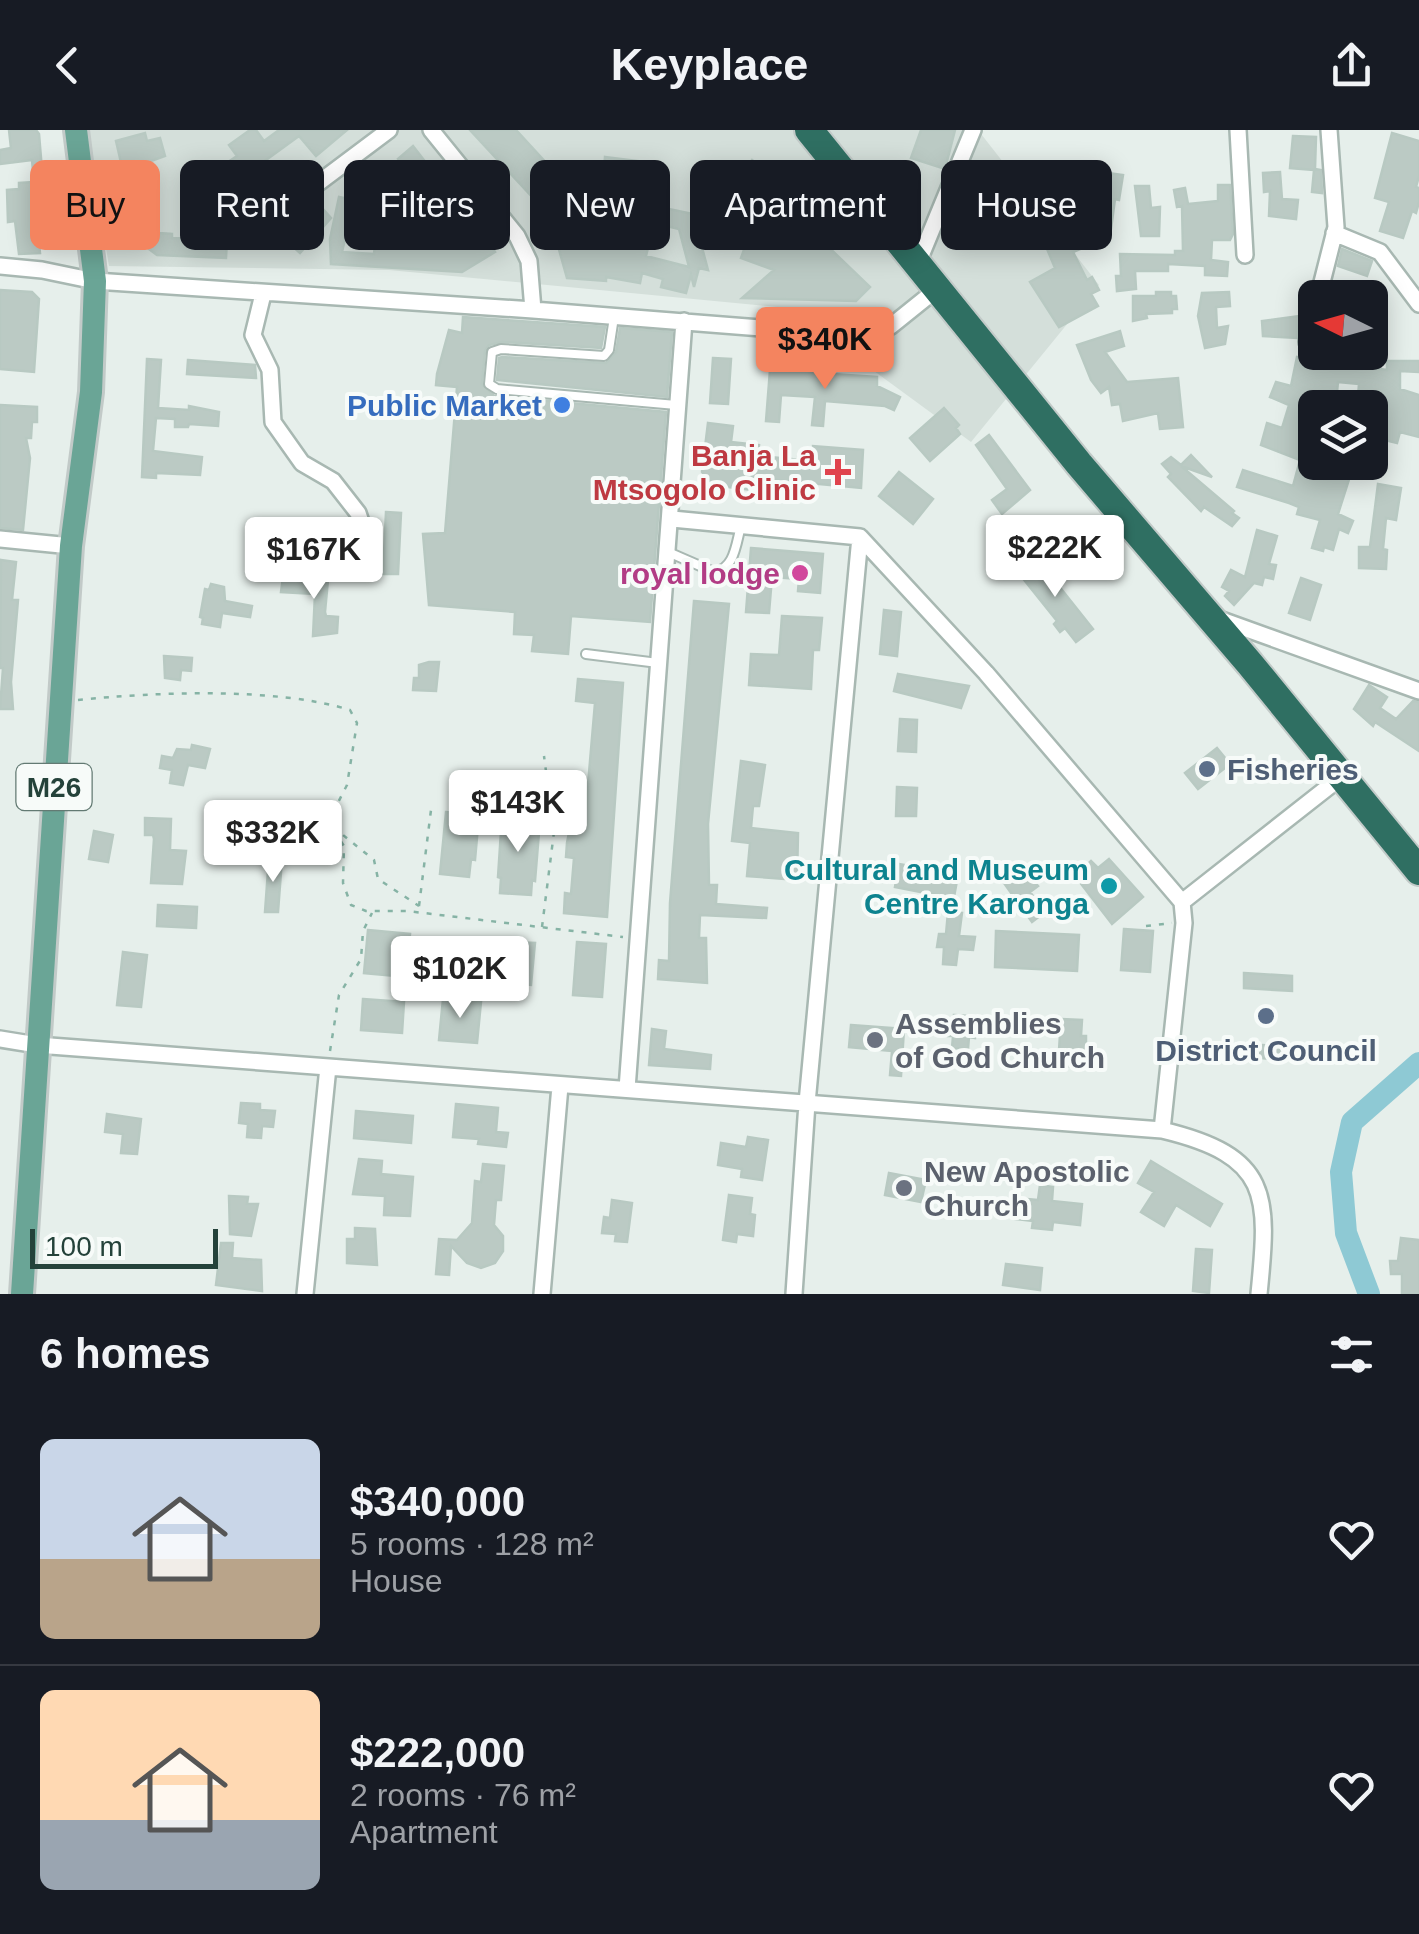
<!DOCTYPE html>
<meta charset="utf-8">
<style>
:root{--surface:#171b24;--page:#20242c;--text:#f1f3f6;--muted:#9ea1a6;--line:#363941;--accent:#f4845f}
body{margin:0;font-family:Arial,sans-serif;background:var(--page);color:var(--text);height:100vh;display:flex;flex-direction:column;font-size:38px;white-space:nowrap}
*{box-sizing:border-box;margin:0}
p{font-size:32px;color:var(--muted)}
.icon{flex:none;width:55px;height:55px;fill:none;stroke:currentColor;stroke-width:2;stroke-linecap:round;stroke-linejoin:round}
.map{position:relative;height:1164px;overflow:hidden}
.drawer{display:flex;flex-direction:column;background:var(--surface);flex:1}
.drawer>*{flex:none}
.guide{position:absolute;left:30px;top:30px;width:1360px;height:90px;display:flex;gap:20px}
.needle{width:65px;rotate:275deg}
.buttons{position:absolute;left:1298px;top:150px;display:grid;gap:20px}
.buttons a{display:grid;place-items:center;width:90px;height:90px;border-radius:15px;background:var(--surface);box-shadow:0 5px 25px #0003;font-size:50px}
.scale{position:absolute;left:30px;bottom:25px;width:188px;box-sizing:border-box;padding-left:10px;border:5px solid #24423a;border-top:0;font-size:28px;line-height:35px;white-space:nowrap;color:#24423a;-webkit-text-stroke:8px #f7fbf9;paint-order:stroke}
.price{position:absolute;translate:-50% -85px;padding:0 22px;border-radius:10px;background:#fff;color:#222;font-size:32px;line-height:65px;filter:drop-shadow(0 2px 5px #0008)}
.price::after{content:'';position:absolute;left:50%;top:60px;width:30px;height:22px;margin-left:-15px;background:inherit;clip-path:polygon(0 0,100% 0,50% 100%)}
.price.selected{background:var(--accent);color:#111}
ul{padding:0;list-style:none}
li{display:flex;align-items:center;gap:30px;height:250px;padding:0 40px}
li+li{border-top:2px solid var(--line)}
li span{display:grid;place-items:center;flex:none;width:280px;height:200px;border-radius:15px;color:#555}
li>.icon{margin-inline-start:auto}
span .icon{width:120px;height:120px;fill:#fffc;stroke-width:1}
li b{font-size:42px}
h2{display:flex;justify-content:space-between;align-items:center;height:120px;padding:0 40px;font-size:42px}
.chip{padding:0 35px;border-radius:15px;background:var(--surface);box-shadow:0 5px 25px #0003;font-size:35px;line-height:90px}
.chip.selected{background:var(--accent);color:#111}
header{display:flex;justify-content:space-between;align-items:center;height:130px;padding:0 40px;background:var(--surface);font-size:45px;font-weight:700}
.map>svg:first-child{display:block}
</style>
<header><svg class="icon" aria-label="back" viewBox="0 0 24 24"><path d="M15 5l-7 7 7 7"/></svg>Keyplace<svg class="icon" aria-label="share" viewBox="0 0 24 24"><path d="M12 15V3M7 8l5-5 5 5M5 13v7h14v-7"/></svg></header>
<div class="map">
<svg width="1419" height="1164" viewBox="0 0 1419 1164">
<rect width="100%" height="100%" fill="#e6efeb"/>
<path fill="#d4dfda" d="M86 0H978L1099 155 971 312 788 178 389 140 109 136Z"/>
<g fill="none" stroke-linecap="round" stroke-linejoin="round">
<path stroke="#8ec9d4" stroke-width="22" d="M1369 1164 1346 1103 1341 1042 1352 992 1419 933"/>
</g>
<path fill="#bbcac4" stroke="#b8c9c2" stroke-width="2.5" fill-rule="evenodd" d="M9 0H36L39 4 44 64H36L43 112 39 113 40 123 19 124 15 91 8 92 7 60 19 59V53L34 52 32 30 0 34V20L11 18Z
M250 0H256L264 11 279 0H347L316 26 299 6 240 49 228 32 237 26 229 15Z
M470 0H516L572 61 548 84Z
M921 0H955L945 39 911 28Z
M145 3 147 11 160 8 165 26 123 41 116 11Z
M1392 3 1419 11V46L1416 57 1419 58V72L1416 83 1412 81 1403 108 1380 101 1389 72 1375 68Z
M1293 6 1316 7 1315 39 1321 40 1322 63 1312 62 1314 40 1290 38Z
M413 16 495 122 462 142 331 134 330 109 339 67 354 70 342 122 374 124 380 70 353 67 354 52 393 56 387 108 465 114 398 29Z
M605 27 638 31V34L665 40 663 49 604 39Z
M752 30 762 38 739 69 729 62Z
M1280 42 1282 69 1298 70 1296 89 1269 86 1270 61 1264 62 1263 43Z
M1108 43 1123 45 1119 70 1115 69 1110 106 1081 102 1087 116 1073 122 1087 150 1092 147 1099 160 1091 164 1098 176 1059 197 1030 152 1055 138 1045 114 1080 99 1081 102 1084 80H1079L1080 70 1103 72Z
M1033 45 1081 54 1078 74 1030 64Z
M1218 55H1230L1233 104 1230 110H1212L1211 130 1228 132 1227 146 1205 145V136L1168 134V141H1135L1136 159 1117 161 1116 146H1121L1120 124 1175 125V121H1183L1182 76 1177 77 1174 60 1185 58 1188 74 1218 71Z
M1135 56H1149L1151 78 1160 77 1159 106H1141Z
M150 61 159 103 172 104V108L227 110 226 128 157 125 137 110 128 65Z
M603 64 665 75 664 78 693 84 708 140 699 138 694 157 691 145 686 163 661 157 663 149 642 143 640 153 606 147V151L567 148 551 91 578 83 586 110 603 111 606 81H601ZM654 93 679 99 689 137 646 126Z
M296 68 311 82 314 79 318 84 323 79 331 88 300 123 271 97Z
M777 79 821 105 819 108 870 157 856 171 742 168 774 140 741 128 749 106 758 110 763 98 765 99Z
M1342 119 1372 131 1367 146 1338 136Z
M0 160 32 162 39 169 34 242 0 239Z
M1156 162H1171V166H1176L1177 179H1172V183L1146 184 1147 188 1133 191V166H1156Z
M1229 162 1230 176 1216 177 1217 198 1228 196 1225 214 1205 218 1198 186 1202 163Z
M1300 186 1297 208 1263 206 1262 191Z
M463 187 605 197 601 218 502 212 489 215 485 221 482 254 494 266 666 282 650 492 571 486 568 524 532 521 534 505 514 504 515 482 429 475 423 404 445 403 457 257 436 255 437 244 449 200 462 203Z
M620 198 672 202 667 267 497 250 499 228 502 227 606 233 616 222Z
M1120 201 1124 216 1105 222 1127 252 1178 248 1183 297 1160 299 1158 283 1123 291 1120 274 1112 275 1109 257 1101 263 1091 250 1077 215Z
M1321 222H1334V228L1362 230 1360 236 1387 240V231H1419V242L1400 241V259L1419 265V307L1400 302 1397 313 1381 309 1387 288 1370 285V278H1357L1359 254 1338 252 1336 272 1317 271 1307 301 1312 303 1307 324 1313 326 1309 339 1329 345 1333 332H1349L1346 339 1352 340 1338 384 1353 391 1348 403 1339 399 1333 420 1324 417 1323 421 1312 418 1320 390 1297 384 1299 377 1289 373 1237 357 1243 340 1293 356 1300 330 1261 315 1267 293 1282 298 1289 275 1270 267 1276 252 1291 256 1297 227 1321 232Z
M713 228 731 229 728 274 710 273Z
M147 229 161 230 158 278 189 280V276L219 282 218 296 189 294 188 297H175V289L156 288 153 321 202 327 200 345 156 343V348L142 347Z
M188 230 255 235 256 248 187 244Z
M770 240 877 247V256L900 267 894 280 885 276 825 271 823 296 812 295 815 267 781 265 779 292 766 291Z
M0 275 37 277V292H32L31 308H26L30 328 23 400 0 398Z
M944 278 959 295 956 298 960 304 930 331 910 308Z
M708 293 733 296 731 312 759 315 758 326 812 331 813 316 863 320 861 358 754 348 753 360 712 355 702 342Z
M989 305 1030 360 1002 384 992 370 1007 359 976 315Z
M1191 325 1212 347 1181 336 1234 381 1232 383 1239 388 1232 396 1204 377 1201 381 1168 347 1171 344 1162 334 1171 327 1181 335Z
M899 342 933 369 913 394 879 366Z
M1378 354 1401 358 1396 390 1386 388 1383 419 1387 420 1386 439 1359 438V417H1370Z
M386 382 401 383 398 444H383Z
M1257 400 1277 406 1269 434 1276 435 1273 449 1264 447 1262 455 1254 453 1234 475 1225 466 1229 461 1222 457 1231 440 1245 447Z
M751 418 823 424 820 463 798 461 799 449 772 447 769 483 746 482Z
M1035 426 1093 499 1076 512 1065 498 1060 502 1054 494 1057 491 1017 441Z
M1 430 16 432 12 470H18L11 552 13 579H0L3 538H0Z
M283 447 328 450 325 482 326 486 338 487 337 503 313 506 315 464 281 462Z
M1301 448 1321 455 1310 490 1289 483Z
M211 454 224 457 225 471 252 476 250 487 222 483 220 497 202 494 203 488 200 487 205 459 209 460Z
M694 471 729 474 708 694 709 755H717L716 774 767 778 766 788 700 785 699 808H706L707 853 658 849 659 830 669 831 670 773Z
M884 480 901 482 897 526 880 524Z
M782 486 822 488 819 520H813L811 559 749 555 751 524 779 525Z
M164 526 192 528 191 541 181 540 180 550 165 548Z
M429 532H439L436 561 413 560 414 548H419V535Z
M898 544 969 556 961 578 894 561Z
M578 549 623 553 607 787 564 783 565 763 571 764 574 728 566 727 567 713 574 677 586 678 595 573 576 571Z
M1369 555 1387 567 1380 578 1396 589 1413 571 1419 572V621L1375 592 1373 596 1354 579Z
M900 589 917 590 916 622 898 621Z
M192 615 210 619 205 638 188 635 183 655 170 653 172 640 160 638 162 626 173 628 177 619 191 620Z
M1217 618 1230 634 1198 659 1185 643Z
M741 631 765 635 759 676H753L751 698 798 703 797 750 747 746 750 713 732 711Z
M897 657 917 658 916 686H896Z
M446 682 479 685 475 730 471 729 469 747 440 744Z
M502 686 540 690 535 751 532 750 531 765 500 763 501 748 498 747Z
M145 688 171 689 170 720 186 721 182 754 151 753 154 709 153 705H145Z
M94 701 113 705 108 732 89 729Z
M269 727 282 729 278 782H265Z
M1109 729 1143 767 1112 794 1075 746 1091 731 1098 738Z
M899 734 958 745 952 778 939 775 941 766 895 757Z
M1014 746 1021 755 1031 748 1038 756 1030 762 1045 782 1032 792 1004 753Z
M158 775 197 777 196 798 157 796Z
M948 782 962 783 959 806 975 807 973 820 958 819 956 835 943 834 944 817H937L939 804H946Z
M1124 799 1153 801 1150 842 1121 840Z
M368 800 410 804 406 847 364 843Z
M996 801 1079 805 1077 841 995 837Z
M452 809 535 813 531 855 449 848Z
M577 812 606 814 602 867 573 865Z
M123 822 147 825 141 877 117 875Z
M1244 843 1292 846V861L1244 858Z
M363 869 404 872 402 903 361 900Z
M443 869 481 872 477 913 439 910Z
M954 885 968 886 967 892 976 893 975 908 969 907 968 919 952 918 953 906H948V894H954Z
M1061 889 1082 890 1081 906H1086V921L1080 920 1079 937 1058 936Z
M851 895 904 899 901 946 890 945 892 921 849 917Z
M652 899 666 901 664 919 711 925 710 939 649 935Z
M1237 913 1286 917 1285 930 1236 926Z
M241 973 260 974V980L275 981 273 997 262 996 261 1008 247 1007 248 994 239 993Z
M456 974 498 978 496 1002 508 1003 506 1017 478 1014 479 1009 453 1007Z
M356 981 413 986 411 1013 354 1008Z
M107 984 141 989 137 1024 121 1023 123 1004 105 1002Z
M748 1007 768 1010 762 1050 741 1047 742 1039 718 1035 721 1013 746 1017Z
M359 1029 382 1031 381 1044 413 1047 410 1086 384 1085 385 1066 353 1064Z
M1151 1031 1222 1074 1210 1096 1176 1075 1164 1096 1141 1082 1154 1062 1138 1053Z
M483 1034 504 1036 501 1070H496L494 1095 503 1106V1121L495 1133 481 1138 467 1133 451 1116 449 1145 436 1144 439 1109 457 1110 472 1093 475 1051 481 1052Z
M889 1043 926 1050 921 1072 885 1065Z
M1040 1055 1053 1057 1052 1071 1082 1074 1080 1095 1053 1092 1052 1100 1032 1098 1033 1091 1015 1089 1017 1068 1038 1070Z
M729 1065 752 1068 750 1084 755 1085 753 1106 737 1104 736 1112 723 1110Z
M229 1066 248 1067 247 1074H258L251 1106 230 1104Z
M612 1070 632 1073 627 1112 615 1111 616 1104 602 1103 604 1087 610 1088Z
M355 1098 375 1099 377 1135 347 1133V1109H355Z
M1401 1108 1419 1110V1164H1402V1144H1391L1390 1131H1398Z
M221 1113H233L232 1128 261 1130 262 1161 216 1155Z
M1196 1119 1212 1120 1209 1163 1193 1161Z
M1006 1134 1042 1138 1040 1160 1003 1155Z"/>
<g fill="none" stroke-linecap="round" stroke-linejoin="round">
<g stroke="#a8b8b2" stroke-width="12">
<path id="lane" d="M614 187 609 220 604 226 501 219 492 222 489 254 497 259 676 275
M668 422 714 442C735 439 736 413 741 396
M586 524 658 533"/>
</g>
<g stroke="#a8b8b2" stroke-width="20">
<path id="street" d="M431 0 517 106 529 131 533 180
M1238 0 1245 125
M313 57 389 0
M1334 103 1380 122 1419 174
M918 133 973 0
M0 136 42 140 95 151 533 180 863 206 891 196 937 159
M263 164 253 205 270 240 273 292 302 333 333 351 358 383 367 410V441
M1318 168 1336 97 1329 0
M1307 212 1315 180
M672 389 860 407 807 973 794 1164
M860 407 986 543 1182 772
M0 409 71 416
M1216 488 1419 561
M0 909 37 915 1162 1000
M627 959 684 191
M305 1164 328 937
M542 1164 560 956
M1259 1164C1269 1065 1271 1026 1162 1000L1184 793 1182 772 1341 647"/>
</g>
<g stroke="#c2cac8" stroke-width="28">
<path id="primary" d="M22 1164 71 416 91 262 95 151 76 0"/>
</g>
<g stroke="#c2cac8" stroke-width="32">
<path id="highway" d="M809 0 1079 334 1250 534 1419 741"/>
</g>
<path stroke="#86b3a5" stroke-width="2.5" stroke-dasharray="5 8" stroke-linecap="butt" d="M78 570C155 562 276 557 350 580L357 593 347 655 328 692 344 716 343 753 351 775 366 781H407L623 807
M333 697 374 730 378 749 419 776
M419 776 431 680
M1146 796 1172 793
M542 797 554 702 544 626
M330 921 339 865 361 829 363 801 372 783"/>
<use href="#lane" stroke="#fff" stroke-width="8"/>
<use href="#street" stroke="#fff" stroke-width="15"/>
<use href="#primary" stroke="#6aa596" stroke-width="22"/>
<use href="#highway" stroke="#2f6f62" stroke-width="28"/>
</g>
<circle fill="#3f7fe0" stroke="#f7fbf9" stroke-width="4" cx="562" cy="275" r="10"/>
<path fill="#e0444e" stroke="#f7fbf9" stroke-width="4" d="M833 327h10v10h10v10h-10v10h-10v-10h-10v-10h10z"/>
<circle fill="#d1479c" stroke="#f7fbf9" stroke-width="4" cx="800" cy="443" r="10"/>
<g fill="#5c6f8a" stroke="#f7fbf9" stroke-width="4">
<circle cx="1207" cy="639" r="10"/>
<circle cx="1266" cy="886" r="10"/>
</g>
<circle fill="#0f9aa8" stroke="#f7fbf9" stroke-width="4" cx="1109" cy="756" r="10"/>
<g fill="#6b7280" stroke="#f7fbf9" stroke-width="4">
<circle cx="875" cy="910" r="10"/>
<circle cx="904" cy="1058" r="10"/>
</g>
<g text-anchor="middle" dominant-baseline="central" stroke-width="8" stroke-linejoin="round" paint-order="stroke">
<rect fill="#f7fbf9" stroke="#637a73" stroke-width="2.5" x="16.5" y="634" width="75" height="46" rx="8"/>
<g font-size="28" font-weight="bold" fill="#24423a">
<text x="54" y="657">M26</text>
</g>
<g font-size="30" font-weight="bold" fill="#366cbe" stroke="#f7fbf9" text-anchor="end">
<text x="542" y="275">Public Market</text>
</g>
<g font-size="30" font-weight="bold" fill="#be3a42" stroke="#f7fbf9" text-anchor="end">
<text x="816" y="325">Banja La<tspan x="816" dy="34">Mtsogolo Clinic</tspan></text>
</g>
<g font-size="30" font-weight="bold" fill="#b23c85" stroke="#f7fbf9" text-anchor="end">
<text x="780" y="443">royal lodge</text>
</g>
<g font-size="30" font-weight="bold" fill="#4e5e75" stroke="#f7fbf9" text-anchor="start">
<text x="1227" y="639">Fisheries</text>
<text x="1266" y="920" text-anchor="middle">District Council</text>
</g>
<g font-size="30" font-weight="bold" fill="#0d838f" stroke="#f7fbf9" text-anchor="end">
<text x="1089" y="739">Cultural and Museum<tspan x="1089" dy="34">Centre Karonga</tspan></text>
</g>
<g font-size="30" font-weight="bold" fill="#5b616d" stroke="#f7fbf9" text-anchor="start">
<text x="895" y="893">Assemblies<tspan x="895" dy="34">of God Church</tspan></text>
<text x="924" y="1041">New Apostolic<tspan x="924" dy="34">Church</tspan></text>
</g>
</g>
</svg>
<div class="buttons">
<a><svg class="needle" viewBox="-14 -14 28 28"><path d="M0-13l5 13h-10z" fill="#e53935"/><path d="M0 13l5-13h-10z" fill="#9ea1a6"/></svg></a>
<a><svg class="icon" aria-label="layers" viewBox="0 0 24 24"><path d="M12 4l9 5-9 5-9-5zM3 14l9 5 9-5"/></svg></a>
</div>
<div class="scale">100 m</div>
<b class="price selected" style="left:825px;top:262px">$340K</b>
<b class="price" style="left:1055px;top:470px">$222K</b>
<b class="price" style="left:314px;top:472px">$167K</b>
<b class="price" style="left:518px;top:725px">$143K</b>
<b class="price" style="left:273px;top:755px">$332K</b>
<b class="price" style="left:460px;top:891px">$102K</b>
<div class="guide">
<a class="chip selected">Buy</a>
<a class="chip">Rent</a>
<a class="chip">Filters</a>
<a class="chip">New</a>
<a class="chip">Apartment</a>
<a class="chip">House</a>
</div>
</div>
<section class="drawer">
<h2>6 homes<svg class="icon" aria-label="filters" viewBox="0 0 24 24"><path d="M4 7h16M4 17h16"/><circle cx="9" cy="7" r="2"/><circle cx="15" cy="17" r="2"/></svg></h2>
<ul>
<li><span style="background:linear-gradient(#c9d6e8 60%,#b9a48a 0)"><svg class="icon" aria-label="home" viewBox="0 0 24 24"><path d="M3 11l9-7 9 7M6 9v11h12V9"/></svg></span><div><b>$340,000</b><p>5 rooms · 128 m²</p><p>House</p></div><svg class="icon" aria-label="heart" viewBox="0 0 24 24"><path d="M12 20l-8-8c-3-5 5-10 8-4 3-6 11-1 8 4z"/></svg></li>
<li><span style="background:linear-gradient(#ffd9b3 65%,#9aa5b1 0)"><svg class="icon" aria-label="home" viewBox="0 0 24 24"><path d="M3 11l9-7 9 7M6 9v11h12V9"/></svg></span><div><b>$222,000</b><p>2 rooms · 76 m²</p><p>Apartment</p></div><svg class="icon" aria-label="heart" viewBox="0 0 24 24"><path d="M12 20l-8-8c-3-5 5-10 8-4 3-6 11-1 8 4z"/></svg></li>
</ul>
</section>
